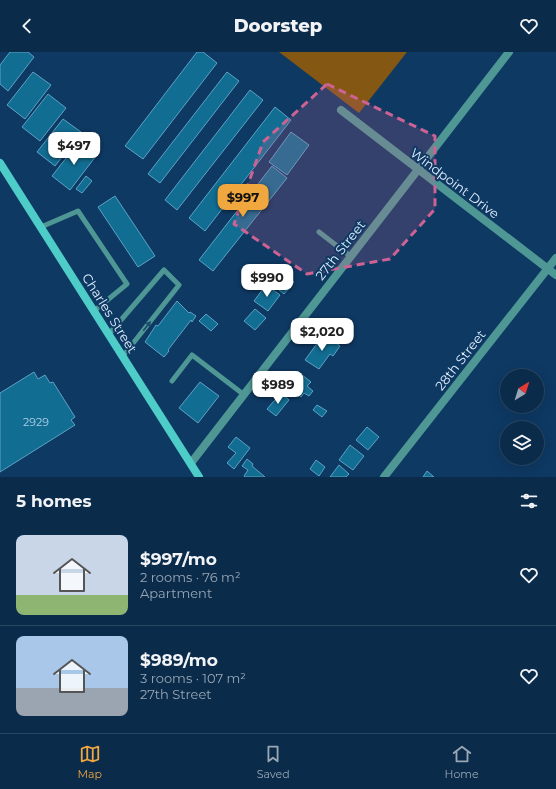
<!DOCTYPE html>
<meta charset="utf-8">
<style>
:root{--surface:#0a2b4a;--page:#133351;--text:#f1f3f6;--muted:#99a7b5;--line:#2a4762;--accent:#f0a73e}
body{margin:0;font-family:Montserrat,sans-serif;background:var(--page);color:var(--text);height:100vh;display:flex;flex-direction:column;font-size:15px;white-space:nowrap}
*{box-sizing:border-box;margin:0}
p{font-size:13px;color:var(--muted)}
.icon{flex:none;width:22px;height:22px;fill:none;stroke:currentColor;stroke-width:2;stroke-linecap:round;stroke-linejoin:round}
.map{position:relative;height:425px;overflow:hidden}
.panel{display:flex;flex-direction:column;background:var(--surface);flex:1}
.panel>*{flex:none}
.needle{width:26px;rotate:38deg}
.controls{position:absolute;left:500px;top:317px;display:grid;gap:8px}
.controls a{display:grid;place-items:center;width:44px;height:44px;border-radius:50%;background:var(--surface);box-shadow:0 4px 16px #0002,0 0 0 1px var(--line);font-size:20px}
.price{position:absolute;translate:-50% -34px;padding:0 9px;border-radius:8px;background:#fff;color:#222;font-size:13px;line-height:26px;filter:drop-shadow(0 1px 2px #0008)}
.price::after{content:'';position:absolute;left:50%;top:24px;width:12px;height:9px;margin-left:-6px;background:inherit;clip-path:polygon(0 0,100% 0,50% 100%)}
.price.current{background:var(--accent);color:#111}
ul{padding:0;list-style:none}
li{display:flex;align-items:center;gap:12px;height:100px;padding:0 16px}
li+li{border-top:1px solid var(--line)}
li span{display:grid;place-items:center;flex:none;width:112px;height:80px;border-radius:8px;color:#555}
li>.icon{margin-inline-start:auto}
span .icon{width:48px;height:48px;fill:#fffc;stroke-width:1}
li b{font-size:17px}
h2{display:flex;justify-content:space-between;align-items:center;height:48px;padding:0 16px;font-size:17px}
header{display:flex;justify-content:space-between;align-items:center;height:52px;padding:0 16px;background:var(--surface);font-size:18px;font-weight:800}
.dock{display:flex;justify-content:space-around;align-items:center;height:56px;border-top:1px solid var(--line);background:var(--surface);font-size:11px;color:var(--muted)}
.dock a{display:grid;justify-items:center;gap:2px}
.dock .current{color:var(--accent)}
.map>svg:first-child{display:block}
</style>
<header><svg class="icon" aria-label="back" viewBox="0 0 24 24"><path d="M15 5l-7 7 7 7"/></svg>Doorstep<svg class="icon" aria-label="heart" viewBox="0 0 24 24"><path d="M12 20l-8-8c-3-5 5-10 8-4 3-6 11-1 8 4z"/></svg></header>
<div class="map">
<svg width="556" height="425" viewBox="0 0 556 425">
<rect width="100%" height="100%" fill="#0e3963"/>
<path fill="#845712" d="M279 0H407L359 61Z"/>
<path fill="#126d92" stroke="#5da2c5" d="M10 0H28L34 5 8 39 0 32V13Z
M197 0H203L217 11 143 107 125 94Z
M33 20 51 33 25 67 7 53Z
M227 20 239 29 160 131 148 122Z
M250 38 263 48 177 158 165 148Z
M48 42 66 56 40 89 22 75Z
M275 55 291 68 205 179 189 166Z
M63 67 81 80 55 114 37 100Z
M291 80 309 93 287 123 269 110Z
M78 91 96 104 70 138 52 124Z
M272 114 287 126 213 219 199 208Z
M86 124 92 129 82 141 76 137Z
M115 144 155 204 138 215 98 155Z
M276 216 294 230 284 242 267 228Z
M266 233 280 243 268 259 254 249Z
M177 249 189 261 190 260 196 264 192 270 191 268 168 298 169 299 164 305 145 290 156 273 158 274Z
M255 257 266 266 255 278 244 269Z
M206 262 218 272 211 279 199 269Z
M337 267 349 276 341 286 330 277Z
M324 282 340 294 333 304 330 302 319 317 305 308Z
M297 319 311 330 307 334 313 339 309 344 304 341 301 345 288 334 292 330 290 328Z
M34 320 38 327 45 323 50 331 53 330 75 365 71 368 75 373 0 420V341Z
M200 330 219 344 198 371 179 356Z
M281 341 289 348 276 364 267 357Z
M317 353 327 359 322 365 313 358Z
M367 375 379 385 368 398 356 388Z
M236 385 250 396 234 417 227 411 236 401 228 395Z
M350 393 364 404 353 418 339 408Z
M247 407 253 412 252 414 265 425H245L244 424 248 418 242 414Z
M316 408 325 415 319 424 310 417Z
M339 413 349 422 346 425H330Z
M427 419 434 425H423Z"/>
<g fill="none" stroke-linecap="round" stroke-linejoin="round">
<path stroke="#4e9794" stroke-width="5" d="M41 175 78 159 127 232 94 259
M319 180 350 204
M109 282 164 218 179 233 123 304
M172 329 192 303 243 342"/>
<path stroke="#4e9794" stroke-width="8" d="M341 58 556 223
M191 411 509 0
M384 425 556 206"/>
<path stroke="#4eccc8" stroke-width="8" d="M0 111 199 425"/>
</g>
<defs><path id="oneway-solid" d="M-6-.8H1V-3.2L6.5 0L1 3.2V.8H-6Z"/></defs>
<use fill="#1b4c6d" href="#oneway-solid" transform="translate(147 274) rotate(-52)"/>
<path fill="#cd6394" fill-opacity="0.2" stroke="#cd6394" stroke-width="3" stroke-dasharray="8 5" stroke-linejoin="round" d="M327 32 435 84V157L390 207 307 222 234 172 263 90Z"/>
<g text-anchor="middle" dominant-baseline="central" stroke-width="4" stroke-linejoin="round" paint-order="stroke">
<g font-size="11" fill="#adcee4">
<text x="36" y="370">2929</text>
</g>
<g font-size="13" fill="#e1efff" stroke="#0e3963">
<text transform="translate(455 131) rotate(37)">Windpoint Drive</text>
<text transform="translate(340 198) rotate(-52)">27th Street</text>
<text transform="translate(110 261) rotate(58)">Charles Street</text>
<text transform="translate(460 308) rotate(-52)">28th Street</text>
</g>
</g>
</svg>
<div class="controls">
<a><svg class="needle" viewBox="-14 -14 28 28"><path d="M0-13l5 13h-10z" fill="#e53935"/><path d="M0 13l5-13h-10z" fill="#99a7b5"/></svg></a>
<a><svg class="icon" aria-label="layers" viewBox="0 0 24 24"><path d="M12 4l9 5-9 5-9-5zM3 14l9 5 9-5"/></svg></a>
</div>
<b class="price" style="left:74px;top:114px">$497</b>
<b class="price current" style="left:243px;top:166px">$997</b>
<b class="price" style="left:267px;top:246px">$990</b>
<b class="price" style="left:322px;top:300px">$2,020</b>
<b class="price" style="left:278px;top:353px">$989</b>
</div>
<section class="panel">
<h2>5 homes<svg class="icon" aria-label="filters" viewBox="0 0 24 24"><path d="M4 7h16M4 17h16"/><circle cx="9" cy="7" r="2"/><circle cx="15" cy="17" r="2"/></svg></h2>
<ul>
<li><span style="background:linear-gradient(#c9d6e8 75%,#8fb573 0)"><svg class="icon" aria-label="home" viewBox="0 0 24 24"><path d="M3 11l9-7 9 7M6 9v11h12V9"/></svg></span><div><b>$997/mo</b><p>2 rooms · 76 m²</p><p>Apartment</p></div><svg class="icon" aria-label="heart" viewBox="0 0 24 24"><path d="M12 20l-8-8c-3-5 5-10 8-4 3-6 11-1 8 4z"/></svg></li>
<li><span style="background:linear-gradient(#a9c7e8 65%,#9aa5b1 0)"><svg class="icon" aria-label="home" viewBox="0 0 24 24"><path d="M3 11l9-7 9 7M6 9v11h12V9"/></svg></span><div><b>$989/mo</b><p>3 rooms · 107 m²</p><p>27th Street</p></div><svg class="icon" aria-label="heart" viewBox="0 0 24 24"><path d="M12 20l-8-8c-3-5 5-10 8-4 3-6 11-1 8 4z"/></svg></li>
</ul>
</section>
<nav class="dock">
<a class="current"><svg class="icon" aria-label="map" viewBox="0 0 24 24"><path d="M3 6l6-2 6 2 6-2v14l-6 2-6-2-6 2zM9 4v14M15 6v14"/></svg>Map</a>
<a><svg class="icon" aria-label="saved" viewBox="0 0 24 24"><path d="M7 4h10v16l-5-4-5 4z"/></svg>Saved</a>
<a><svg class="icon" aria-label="home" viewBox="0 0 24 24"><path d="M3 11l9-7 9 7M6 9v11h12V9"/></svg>Home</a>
</nav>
